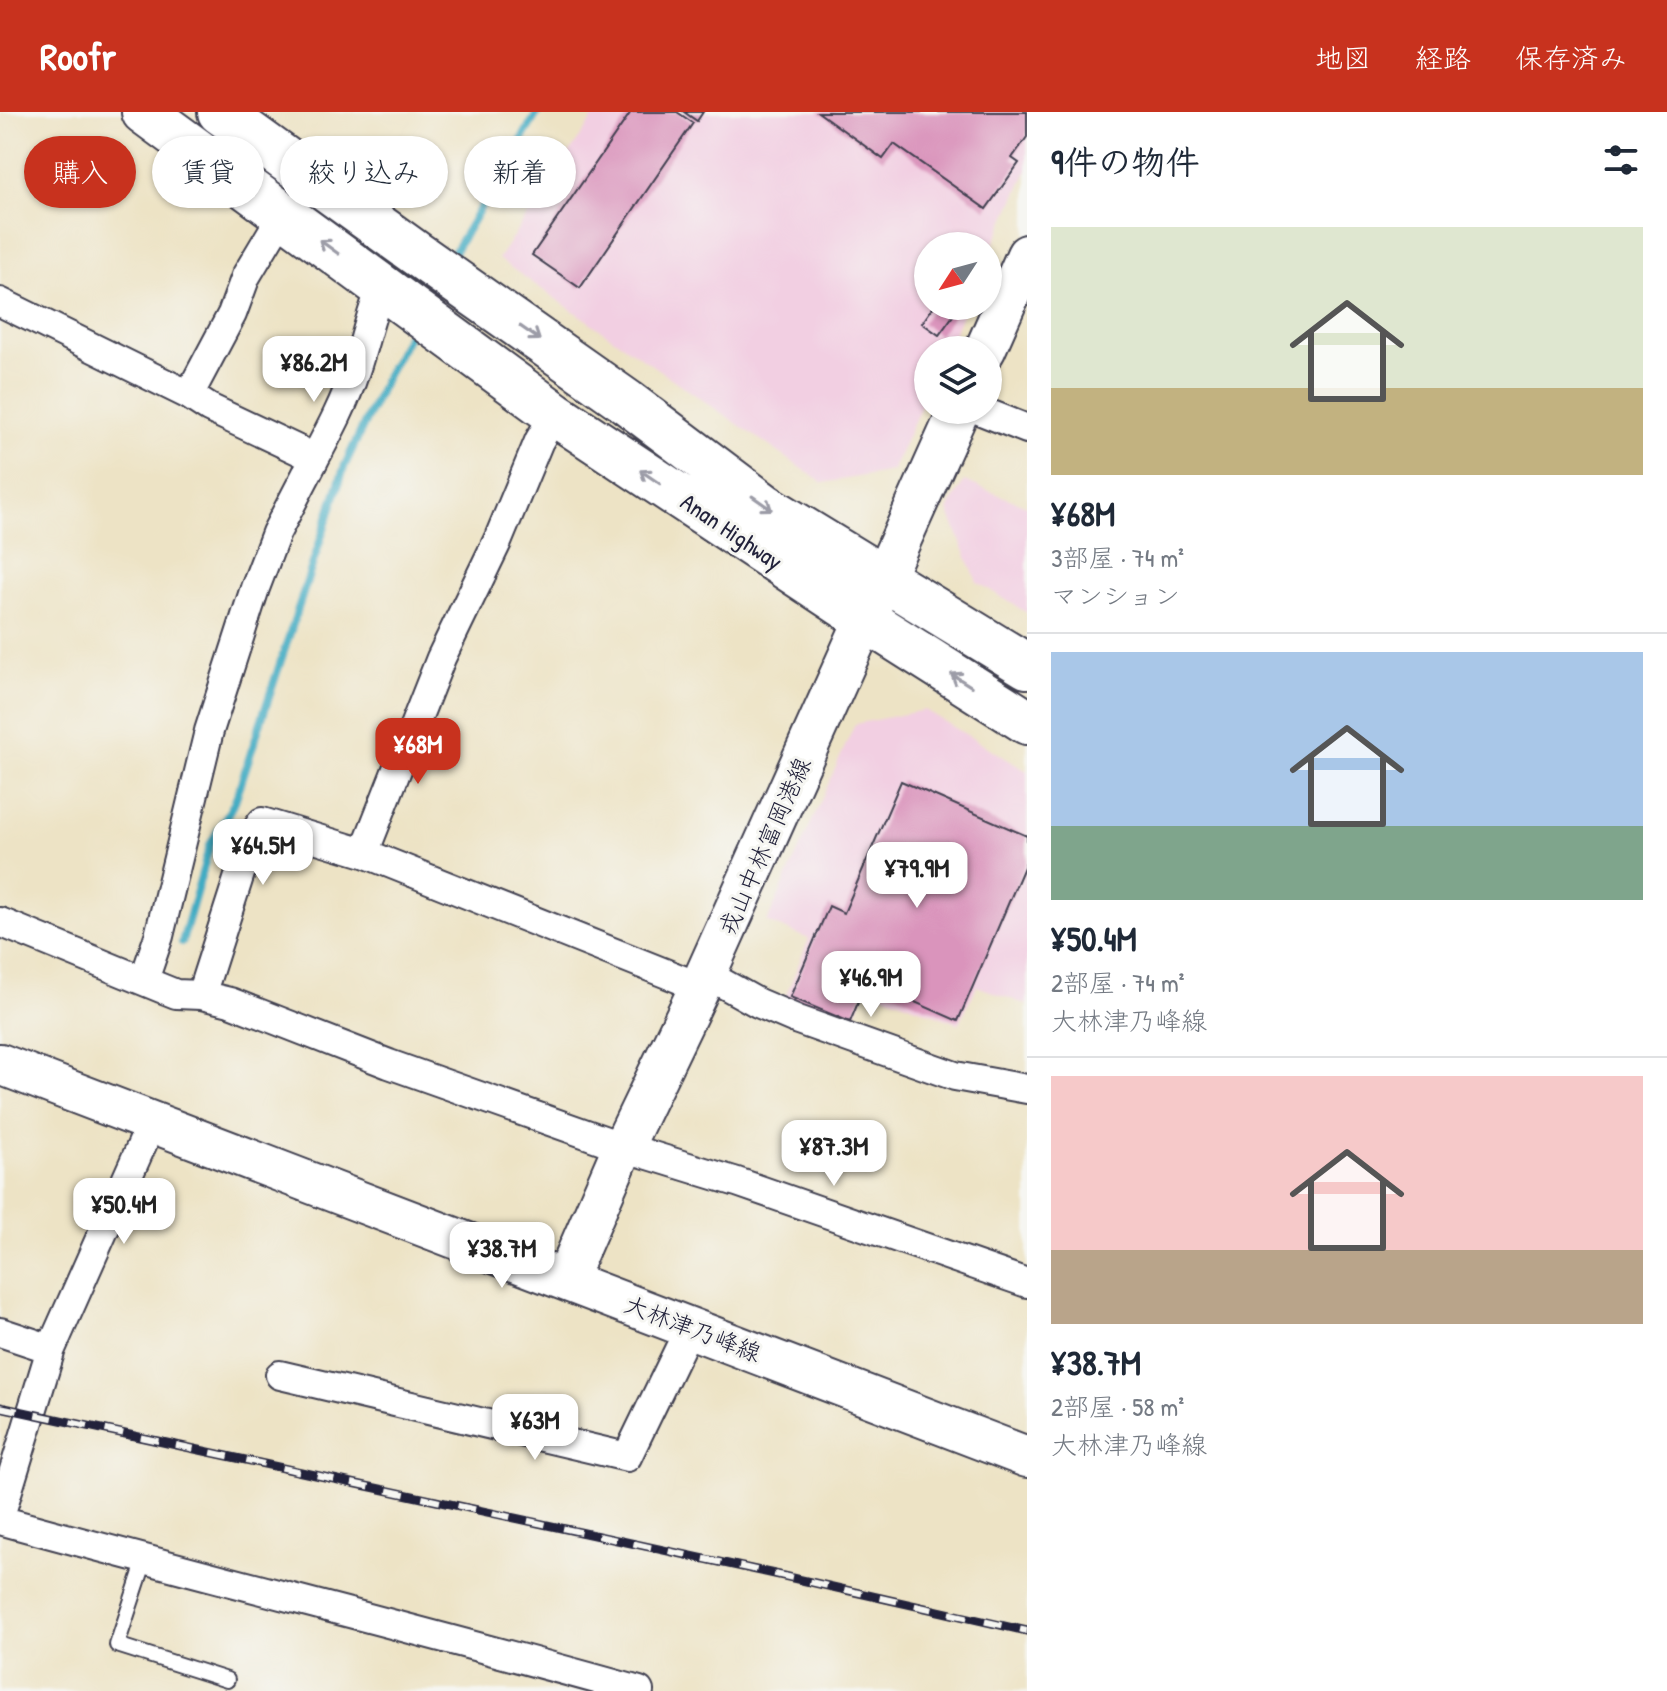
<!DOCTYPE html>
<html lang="ja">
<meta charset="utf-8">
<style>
:root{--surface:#fff;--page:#f6f6f7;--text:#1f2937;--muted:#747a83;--line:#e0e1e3;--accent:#c8321e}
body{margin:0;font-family:"Patrick Hand","Klee One",sans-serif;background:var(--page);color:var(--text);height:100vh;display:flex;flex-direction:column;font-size:30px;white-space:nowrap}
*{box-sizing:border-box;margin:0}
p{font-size:26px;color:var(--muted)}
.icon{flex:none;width:44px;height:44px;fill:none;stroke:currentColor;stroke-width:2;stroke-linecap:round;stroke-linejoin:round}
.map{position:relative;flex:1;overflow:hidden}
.side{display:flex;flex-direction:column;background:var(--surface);width:640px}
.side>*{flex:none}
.banner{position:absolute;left:24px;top:24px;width:760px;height:72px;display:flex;gap:16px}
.needle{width:52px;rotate:234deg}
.fabs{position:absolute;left:914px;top:120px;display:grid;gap:16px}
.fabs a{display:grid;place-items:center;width:88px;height:88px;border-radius:50%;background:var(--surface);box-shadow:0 2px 6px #0004;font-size:40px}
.price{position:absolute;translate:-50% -68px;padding:0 18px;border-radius:16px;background:#fff;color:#222;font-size:26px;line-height:52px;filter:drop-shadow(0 2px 4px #0008)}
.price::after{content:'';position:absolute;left:50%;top:48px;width:24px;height:18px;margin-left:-12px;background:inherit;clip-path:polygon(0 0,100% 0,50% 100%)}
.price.active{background:var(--accent);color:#fff}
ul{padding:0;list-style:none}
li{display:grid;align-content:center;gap:16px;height:424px;padding:0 24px}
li+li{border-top:2px solid var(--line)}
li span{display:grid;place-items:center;height:248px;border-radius:0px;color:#555}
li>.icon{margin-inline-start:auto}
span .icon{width:144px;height:144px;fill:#fffc;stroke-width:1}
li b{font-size:34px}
h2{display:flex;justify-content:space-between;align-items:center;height:96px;padding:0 24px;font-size:34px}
.tag{padding:0 28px;border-radius:36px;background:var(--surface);box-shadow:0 2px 6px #0004;font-size:28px;line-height:72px}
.tag.active{background:var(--accent);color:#fff}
header{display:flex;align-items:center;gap:48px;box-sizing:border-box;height:112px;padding:0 40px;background:var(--accent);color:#fff}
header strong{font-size:38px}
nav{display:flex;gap:44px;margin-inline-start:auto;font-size:28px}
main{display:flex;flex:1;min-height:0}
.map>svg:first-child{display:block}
</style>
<header>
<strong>Roofr</strong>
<nav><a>地図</a><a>経路</a><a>保存済み</a></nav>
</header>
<main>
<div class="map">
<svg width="1027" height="1579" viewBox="0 0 1027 1579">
<rect width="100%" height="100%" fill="#f6f6f2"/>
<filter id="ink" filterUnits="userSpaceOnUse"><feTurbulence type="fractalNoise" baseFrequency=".0125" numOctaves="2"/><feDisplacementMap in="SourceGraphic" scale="16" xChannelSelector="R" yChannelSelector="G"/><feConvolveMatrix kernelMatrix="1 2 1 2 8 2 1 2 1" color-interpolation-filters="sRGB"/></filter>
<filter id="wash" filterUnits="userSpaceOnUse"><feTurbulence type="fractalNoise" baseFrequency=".006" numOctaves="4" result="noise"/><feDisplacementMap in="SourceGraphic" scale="32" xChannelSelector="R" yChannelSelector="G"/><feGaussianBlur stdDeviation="1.8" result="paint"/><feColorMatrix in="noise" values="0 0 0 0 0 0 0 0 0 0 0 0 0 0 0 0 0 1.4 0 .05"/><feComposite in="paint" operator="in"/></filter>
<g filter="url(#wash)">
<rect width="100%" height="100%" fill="#ede3c5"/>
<path fill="#f2cfe2" d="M597 0H1027V59L988 145V134H928V194H966L946 238H928V278L892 359 823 371 498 147Z
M964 369 1027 394V501L977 470 948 398Z
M925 598 1027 659V893L977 874 959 912 866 875 850 916 784 888 809 827 767 810 855 612Z"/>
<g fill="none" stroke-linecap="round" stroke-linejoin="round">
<path stroke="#43acc3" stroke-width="8" d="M448 150 538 0
M182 830 210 733 235 689 345 353 387 263 413 215"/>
</g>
<g id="blocks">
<path fill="#da94bc" d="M631 0H677L693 11 580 176 532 143Z
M684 0H703L697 9Z
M818 0H1027V25L1012 46 1019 51 986 97 894 32 883 47Z
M934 194H960L939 223 922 211Z
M901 669 1027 724V748L958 909 867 869 850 910 790 885 829 794 844 801Z"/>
</g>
</g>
<g filter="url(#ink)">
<use href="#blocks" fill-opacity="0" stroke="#403f50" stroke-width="2"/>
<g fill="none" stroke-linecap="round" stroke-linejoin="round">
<g stroke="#403f50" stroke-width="18">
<path id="service" d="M145 1448 117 1533 227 1568"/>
</g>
<g stroke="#403f50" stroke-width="32">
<path id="minor" d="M0 190 189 283 232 202 246 164 283 102
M189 283 209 296 315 346C330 318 345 290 355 259 365 230 370 203 382 174
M979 298 1027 317
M555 302 539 329 498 428 441 546 364 741 700 875
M0 810 161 876 176 882 201 883 230 890 389 952 623 1035 737 1070 1027 1171
M706 862 758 891 798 908 955 964 1027 977
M144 868 159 824 209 619 255 476 276 421 315 346
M201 883 252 724 262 710 364 741
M0 1220 51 1237
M280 1263 627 1345 690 1215
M0 1404 51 1237 152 1010
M0 1408C213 1467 427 1519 639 1579"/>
</g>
<g stroke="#403f50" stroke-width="44">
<path id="secondary" d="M985 238 1027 143
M0 952 1027 1345
M566 1167 623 1035 700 875 959 298"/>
</g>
<g stroke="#403f50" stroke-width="48">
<path id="trunk" d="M144 0 555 302 866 508 1027 610
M220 0 414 140 627 290 765 394 1027 554"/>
</g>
<use href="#service" stroke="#fff" stroke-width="14"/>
<use href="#minor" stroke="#fff" stroke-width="28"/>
<use href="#secondary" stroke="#fff" stroke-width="40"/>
<use href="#trunk" stroke="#fff" stroke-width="44"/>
<g stroke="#22223b" stroke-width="9">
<path id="rail" d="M0 1295 784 1464 1027 1519"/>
</g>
<use href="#rail" stroke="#f6f6f2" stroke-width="6" stroke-dasharray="18" stroke-linecap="butt"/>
</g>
<defs><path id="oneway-shaft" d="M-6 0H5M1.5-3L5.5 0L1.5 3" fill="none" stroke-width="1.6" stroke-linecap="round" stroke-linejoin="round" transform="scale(2)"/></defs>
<g stroke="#9c9ca7">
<use href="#oneway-shaft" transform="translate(329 135) rotate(-144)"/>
<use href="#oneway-shaft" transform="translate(530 221) rotate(35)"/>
<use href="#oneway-shaft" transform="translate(650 365) rotate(-146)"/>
<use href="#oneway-shaft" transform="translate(762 391) rotate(35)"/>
<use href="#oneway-shaft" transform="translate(961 568) rotate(-148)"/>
</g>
</g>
<g text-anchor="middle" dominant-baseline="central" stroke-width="6" stroke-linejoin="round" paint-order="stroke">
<g font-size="24" fill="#22223b" stroke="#f6f6f2">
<text transform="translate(732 419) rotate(34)">Anan Highway</text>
<text transform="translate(764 734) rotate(-66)">戎山中林富岡港線</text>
<text transform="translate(693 1216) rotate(21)">大林津乃峰線</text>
</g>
</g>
</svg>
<div class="fabs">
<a><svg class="needle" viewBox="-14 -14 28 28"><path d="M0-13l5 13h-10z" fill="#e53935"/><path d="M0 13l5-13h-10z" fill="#747a83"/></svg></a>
<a><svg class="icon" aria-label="layers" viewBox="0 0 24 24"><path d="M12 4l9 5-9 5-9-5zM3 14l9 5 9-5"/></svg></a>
</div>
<b class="price" style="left:314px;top:292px">¥86.2M</b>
<b class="price active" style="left:418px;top:674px">¥68M</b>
<b class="price" style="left:263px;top:775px">¥64.5M</b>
<b class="price" style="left:917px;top:798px">¥79.9M</b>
<b class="price" style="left:871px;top:907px">¥46.9M</b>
<b class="price" style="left:834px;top:1076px">¥87.3M</b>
<b class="price" style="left:124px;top:1134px">¥50.4M</b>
<b class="price" style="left:502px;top:1178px">¥38.7M</b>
<b class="price" style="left:535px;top:1350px">¥63M</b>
<div class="banner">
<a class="tag active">購入</a>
<a class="tag">賃貸</a>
<a class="tag">絞り込み</a>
<a class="tag">新着</a>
</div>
</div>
<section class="side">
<h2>9件の物件<svg class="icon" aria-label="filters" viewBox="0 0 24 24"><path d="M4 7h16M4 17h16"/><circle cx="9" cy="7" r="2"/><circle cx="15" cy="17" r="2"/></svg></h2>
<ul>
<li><span style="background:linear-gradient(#dfe7d0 65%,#c2b280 0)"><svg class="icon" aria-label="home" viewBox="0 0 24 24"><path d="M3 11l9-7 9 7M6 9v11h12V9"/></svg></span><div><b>¥68M</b><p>3部屋 · 74 m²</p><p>マンション</p></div></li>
<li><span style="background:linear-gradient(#a9c7e8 70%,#7fa58c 0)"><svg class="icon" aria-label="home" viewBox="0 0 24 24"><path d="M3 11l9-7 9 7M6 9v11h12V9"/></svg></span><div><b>¥50.4M</b><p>2部屋 · 74 m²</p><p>大林津乃峰線</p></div></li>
<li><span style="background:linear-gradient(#f6c9c9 70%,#b9a48a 0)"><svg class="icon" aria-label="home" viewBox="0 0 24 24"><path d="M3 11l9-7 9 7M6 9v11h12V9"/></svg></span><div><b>¥38.7M</b><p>2部屋 · 58 m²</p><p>大林津乃峰線</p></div></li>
</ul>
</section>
</main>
